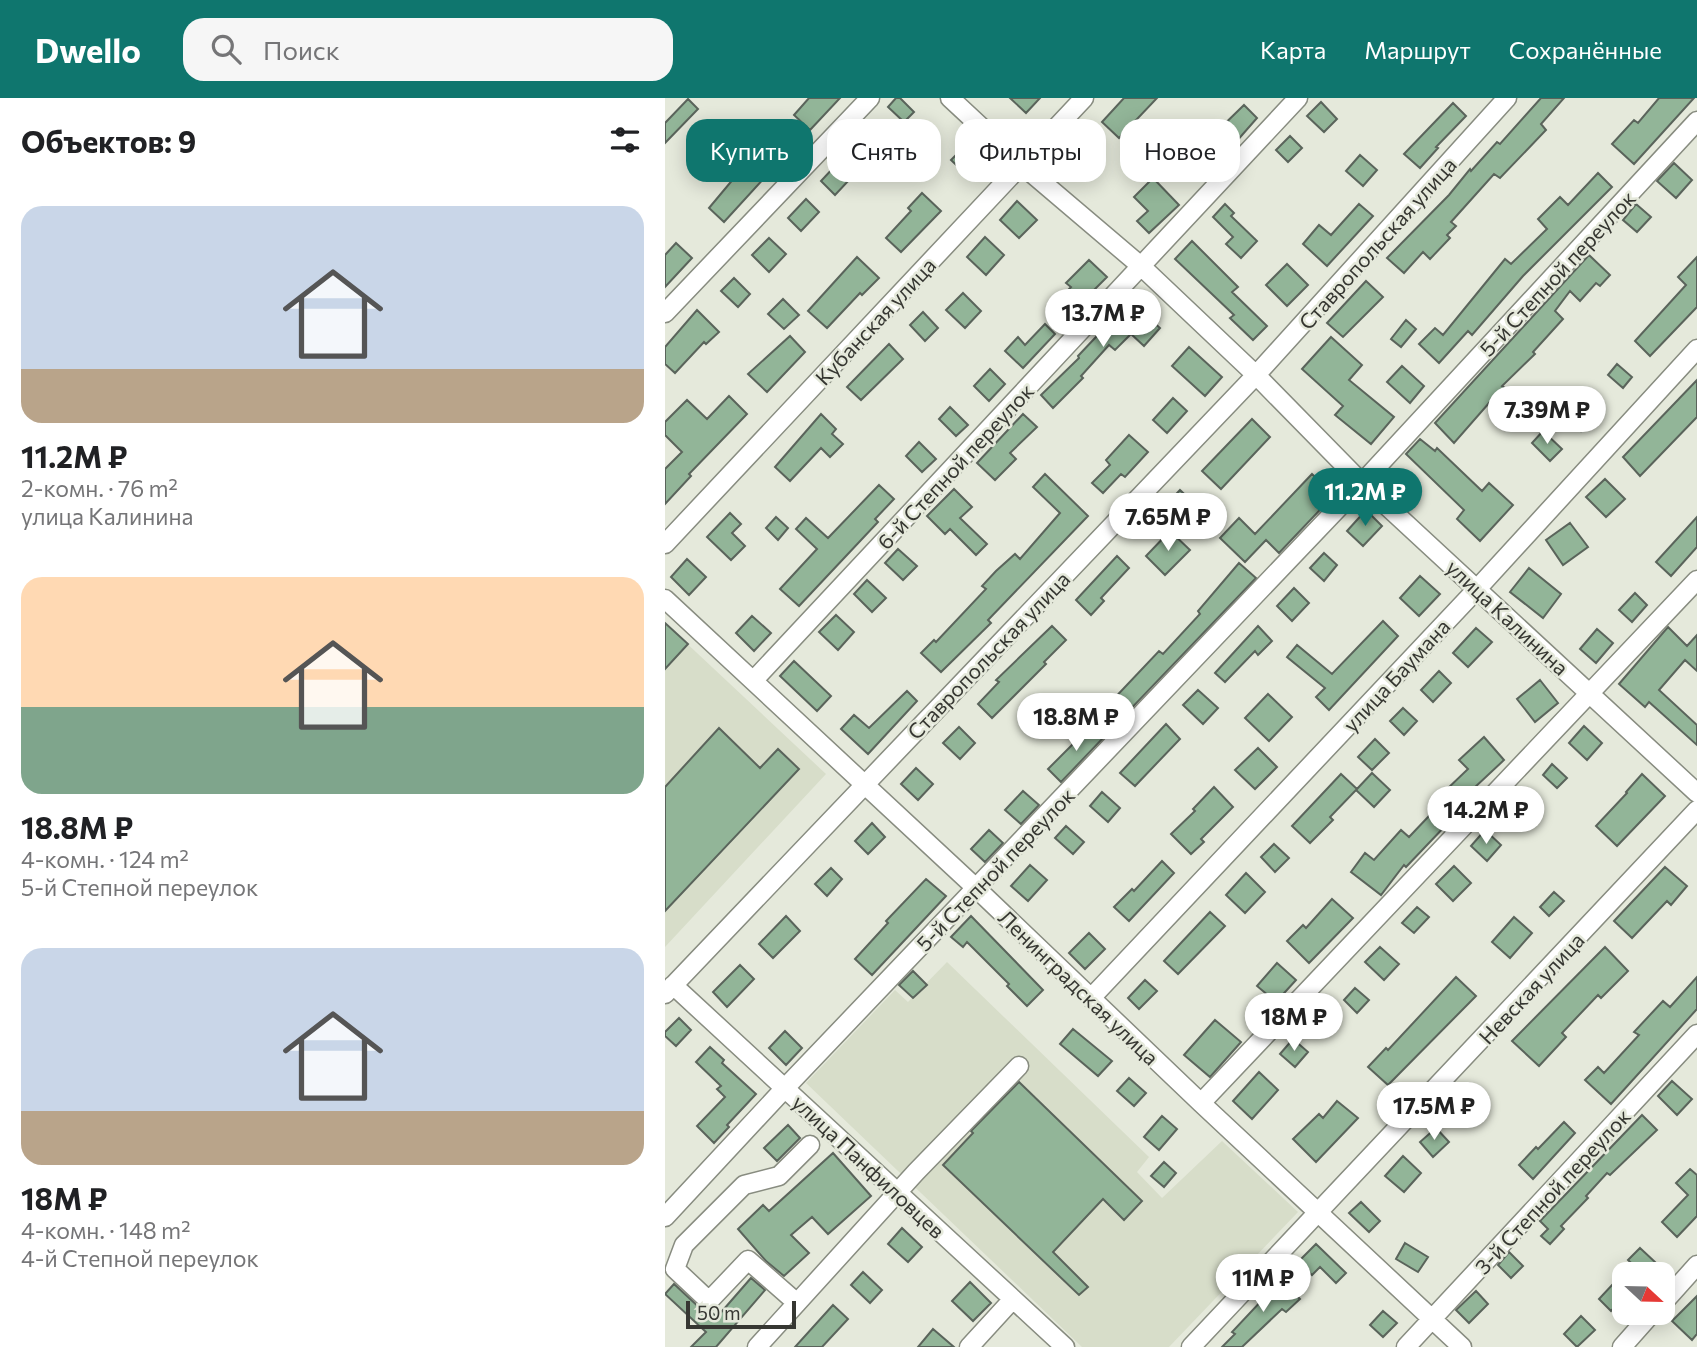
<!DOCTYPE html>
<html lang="ru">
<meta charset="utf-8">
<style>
:root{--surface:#fff;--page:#f6f6f6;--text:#202124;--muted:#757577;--accent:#0f766e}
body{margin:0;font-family:Commissioner,sans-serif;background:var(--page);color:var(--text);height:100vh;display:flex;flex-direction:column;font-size:26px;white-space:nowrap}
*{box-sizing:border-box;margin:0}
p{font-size:23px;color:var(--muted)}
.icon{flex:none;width:38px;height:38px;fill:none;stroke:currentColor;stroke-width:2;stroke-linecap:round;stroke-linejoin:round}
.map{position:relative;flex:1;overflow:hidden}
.drawer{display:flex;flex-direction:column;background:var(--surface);width:665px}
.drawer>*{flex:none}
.top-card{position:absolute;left:21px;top:21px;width:665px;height:63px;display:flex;gap:14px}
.needle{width:46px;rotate:112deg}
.fabs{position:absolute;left:947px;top:1164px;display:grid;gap:14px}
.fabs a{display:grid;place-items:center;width:63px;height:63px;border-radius:14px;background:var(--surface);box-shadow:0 4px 18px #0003;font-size:35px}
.scale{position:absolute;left:21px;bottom:18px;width:110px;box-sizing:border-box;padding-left:7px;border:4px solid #363732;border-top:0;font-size:19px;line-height:24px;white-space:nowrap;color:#363732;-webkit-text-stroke:5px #e5e9db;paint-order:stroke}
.price{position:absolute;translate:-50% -60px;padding:0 16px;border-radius:24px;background:#fff;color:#222;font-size:23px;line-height:46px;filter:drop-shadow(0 2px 4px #0008)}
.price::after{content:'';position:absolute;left:50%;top:42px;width:21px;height:16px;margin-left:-10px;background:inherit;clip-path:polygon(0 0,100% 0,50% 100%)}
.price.current{background:var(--accent);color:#fff}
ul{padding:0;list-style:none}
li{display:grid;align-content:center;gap:14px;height:371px;padding:0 21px}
li span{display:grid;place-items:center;height:217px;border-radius:21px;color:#555}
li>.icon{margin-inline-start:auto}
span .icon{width:126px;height:126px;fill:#fffc;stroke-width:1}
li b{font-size:30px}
h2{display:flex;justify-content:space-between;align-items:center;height:84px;padding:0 21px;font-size:30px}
.tag{padding:0 24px;border-radius:21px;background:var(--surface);box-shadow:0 4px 18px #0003;font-size:24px;line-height:63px}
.tag.current{background:var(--accent);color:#fff}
header{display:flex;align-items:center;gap:42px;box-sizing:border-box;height:98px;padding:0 35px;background:var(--accent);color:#fff}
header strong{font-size:33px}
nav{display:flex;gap:38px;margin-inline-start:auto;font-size:24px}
.search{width:490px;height:63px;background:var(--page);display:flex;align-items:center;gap:18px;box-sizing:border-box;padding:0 24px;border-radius:21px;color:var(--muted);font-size:26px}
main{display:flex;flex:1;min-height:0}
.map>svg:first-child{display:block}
</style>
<header>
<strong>Dwello</strong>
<div class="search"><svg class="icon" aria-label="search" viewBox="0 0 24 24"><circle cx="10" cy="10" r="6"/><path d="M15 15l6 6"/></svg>Поиск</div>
<nav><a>Карта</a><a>Маршрут</a><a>Сохранённые</a></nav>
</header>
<main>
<section class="drawer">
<h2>Объектов: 9<svg class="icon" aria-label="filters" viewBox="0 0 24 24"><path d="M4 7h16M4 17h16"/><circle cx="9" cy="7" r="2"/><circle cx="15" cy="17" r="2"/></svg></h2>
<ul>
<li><span style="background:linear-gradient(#c9d6e8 75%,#b9a48a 0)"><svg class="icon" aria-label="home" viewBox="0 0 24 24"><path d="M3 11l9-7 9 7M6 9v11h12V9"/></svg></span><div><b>11.2M ₽</b><p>2-комн. · 76 m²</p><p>улица Калинина</p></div></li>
<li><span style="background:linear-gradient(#ffd9b3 60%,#7fa58c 0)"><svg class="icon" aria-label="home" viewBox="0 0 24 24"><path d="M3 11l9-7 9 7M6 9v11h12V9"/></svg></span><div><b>18.8M ₽</b><p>4-комн. · 124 m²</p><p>5-й Степной переулок</p></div></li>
<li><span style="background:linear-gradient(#c9d6e8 75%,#b9a48a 0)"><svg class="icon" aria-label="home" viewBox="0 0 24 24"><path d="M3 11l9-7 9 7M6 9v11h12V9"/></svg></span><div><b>18M ₽</b><p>4-комн. · 148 m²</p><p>4-й Степной переулок</p></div></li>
</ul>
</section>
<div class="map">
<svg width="1032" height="1249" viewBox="0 0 1032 1249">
<rect width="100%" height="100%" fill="#e5e9db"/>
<path fill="#d7ddc9" d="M0 525 161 676 0 849Z
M282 864 484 1059 472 1074 497 1100 557 1043 633 1114 504 1249H417L141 985 230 892 243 904Z"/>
<path fill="#92b598" stroke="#5a645b" stroke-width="2" d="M144 0H175L145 32 129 17Z
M231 0H235L249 14 239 24 223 9Z
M345 0H375L361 15Z
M459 0H492L454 40 437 24Z
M876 0H899L876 26 881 32 835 80 829 76 786 124 791 128 782 137 785 140 765 161 758 154 739 175 722 160 784 97 805 71 806 73 832 44 835 46Z
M994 0H1029L969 66 947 46 969 22 973 25Z
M23 1 33 11 0 45V25Z
M656 4 672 21 659 34 642 18Z
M788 5 801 18 771 49 773 50 755 70 739 56Z
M579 7 592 20 556 61 539 46Z
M202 37 214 47 200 62 189 51Z
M505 38 521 55 502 73 486 57Z
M625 38 637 50 623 64 611 52Z
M420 42 436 57 418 76 402 60Z
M299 49 318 68 306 81 286 62Z
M695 57 712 72 698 88 681 73Z
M85 61 102 77 59 124 44 110Z
M1009 65 1027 82 1011 100 992 83Z
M171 67 185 81 170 97 156 83Z
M933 75 947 89 858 178 807 237 803 233 774 265 754 246 770 230 778 237 840 161 846 166 882 131 873 121 895 99 903 107Z
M488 80 514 107 484 135 472 123 483 113 469 99Z
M257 95 276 113 236 154 221 140 246 113 243 110Z
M141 101 154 114 136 133 123 120Z
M352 103 372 122 354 140 335 122Z
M560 106 569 115 566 118 592 143 576 160 561 146 568 139 548 119Z
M694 106 708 118 662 168 638 146 654 127 666 137Z
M971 106 986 119 972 134 958 122Z
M320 139 339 157 321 177 302 159Z
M104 140 121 156 104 174 87 157Z
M527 143 573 189 567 194 602 228 588 242 565 220 569 217 510 161Z
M11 145 27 160 0 189V157Z
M924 157 945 177 935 188 931 185 915 203 905 193 890 213 898 221 868 254 870 256 837 288 840 290 826 307 824 305 789 345 770 325Z
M192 159 214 180 197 197 195 195 162 230 143 213Z
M1032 159V209L985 258 970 243 1021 187 1013 179Z
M424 162 442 179 408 213 395 201 406 189 401 185Z
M622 166 643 187 622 208 601 187Z
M69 180 85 196 73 209 56 193Z
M701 183 718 199 678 239 662 225Z
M298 195 316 213 300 230 281 212Z
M118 201 134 217 119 231 103 216Z
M465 203 495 230 479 248 466 236 450 252 444 247 416 278 418 280 388 310 376 297 414 260 413 258Z
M32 212 54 234 41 246 39 244 10 275 0 266V249Z
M258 214 273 230 260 243 245 227Z
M741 222 751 231 736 249 726 241Z
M380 226 390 236 358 270 340 253 353 239 360 247Z
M125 238 140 254 102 294 83 276Z
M666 239 697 267 684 282 729 319 706 346 670 317 678 308 637 271Z
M224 246 238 261 196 302 182 289Z
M524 249 557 279 540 298 507 268Z
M952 266 967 279 958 290 943 277Z
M737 268 759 288 745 305 722 284Z
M325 271 340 286 324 303 309 288Z
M1032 282V319L975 378 958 359Z
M64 298 82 316 24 376 26 378 0 406V371L17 354 0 337V324L22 302 42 321Z
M914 299 932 315 916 333 898 316Z
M508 300 522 313 502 335 488 322Z
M285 309 303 327 291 338 274 321Z
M156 316 171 331 167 336 178 346 165 359 156 350 125 383 110 369Z
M358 316 372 329 345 355 351 361 330 382 312 365Z
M587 321 605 339 556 391 537 373Z
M878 333 897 351 885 363 867 345Z
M464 337 483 354 460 379 456 376 438 395 427 385 445 367 441 362Z
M755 341 770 353 772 350 817 393 824 385 848 407 815 443 792 421 799 412 741 356Z
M254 344 271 361 257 374 241 358Z
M380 376 423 418 323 522 326 525 276 574 256 555 269 542 271 544 321 491 317 488 331 473 350 456 355 461 395 415 368 389Z
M647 376 669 397 614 455 601 442 580 464 555 440 574 420 590 436Z
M940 381 960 401 941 419 921 399Z
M214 387 229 401 210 421 213 424 134 508 115 491 152 451 131 431 141 420 163 440Z
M289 391 307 409 295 420 322 446 311 457 285 431 280 436 262 418Z
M515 392 534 410 516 428 498 410Z
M701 412 717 428 698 448 682 433Z
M65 415 76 426 67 435 80 448 66 462 42 439Z
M111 419 123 430 113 442 101 430Z
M1032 419V449L1006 478 991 464Z
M905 425 923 449 898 467 881 442Z
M505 433 525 452 500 477 481 458Z
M233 451 252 468 238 482 220 465Z
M659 455 672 467 659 483 645 470Z
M452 458 464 470 436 500 439 503 426 517 411 502Z
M22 461 41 479 24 497 6 479Z
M574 465 591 480 458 619 443 607 494 553 498 556 535 516 533 513Z
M864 470 896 496 878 520 845 494Z
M755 478 775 496 754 518 735 500Z
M202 482 221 500 207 514 189 496Z
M629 490 644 505 627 523 612 508Z
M970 495 982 507 967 524 954 512Z
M171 517 189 534 173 552 154 534Z
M87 518 106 535 89 553 71 535Z
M718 523 733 538 664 612 651 599 660 590 622 559 632 547 667 576Z
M0 525 23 546 0 571Z
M387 528 401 542 379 564 381 566 327 620 313 606 334 584 331 582Z
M593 528 607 543 593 557 590 553 560 584 550 575Z
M1003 529 1022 548 1032 537V573L1020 562 994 592 1032 627V647L984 604 980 609 954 586Z
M811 530 827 544 803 569 788 555Z
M932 531 948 545 931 565 915 551Z
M129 563 166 598 152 613 115 578Z
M774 573 786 585 768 604 756 592Z
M875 582 893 605 870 624 852 601Z
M533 592 553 610 538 626 518 607Z
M242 593 252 603 203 656 176 631 189 617 204 630Z
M603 596 627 619 604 643 580 620Z
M738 610 752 623 739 637 725 623Z
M428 626 440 638 396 684 383 671Z
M501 626 515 641 470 688 455 675Z
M919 628 937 645 922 662 904 645Z
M294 629 310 645 295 661 278 645Z
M54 630 95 670 113 651 134 671 0 813V689Z
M819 639 839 662 777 720 783 725 741 769 739 767 716 797 686 774 700 755 709 762 736 732 744 739 784 697 780 693 803 671 794 662Z
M710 641 724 655 707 672 693 659Z
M593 650 612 669 590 691 570 672Z
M887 666 902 680 892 690 878 677Z
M251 670 268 686 253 702 236 686Z
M707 675 725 692 709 709 691 692Z
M676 676 692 691 665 719 668 722 645 745 627 728Z
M977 676 1000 698 952 748 931 728 962 695 961 694Z
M549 689 568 709 536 741 539 744 526 756 506 736 530 713 528 711Z
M358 693 374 707 356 726 340 712Z
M437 694 455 710 443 724 425 708Z
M854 699 874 717 861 731 842 713Z
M207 725 220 739 203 756 190 743Z
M401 728 419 744 408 756 390 740Z
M324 732 338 745 320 764 306 751Z
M820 732 836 747 822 763 806 748Z
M609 746 624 760 610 774 596 759Z
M497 763 509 775 464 823 449 809 467 791 469 793Z
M365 767 382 782 363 803 346 788Z
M789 768 806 785 788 803 771 786Z
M1000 769 1022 788 1006 807 1002 803 967 840 949 823Z
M166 770 177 781 162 798 150 786Z
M581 775 600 794 580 815 561 797Z
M261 781 281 798 207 877 190 861 223 825 221 823Z
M889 794 899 803 884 818 875 809Z
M667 801 688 820 644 865 622 843 638 827 641 830Z
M752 809 764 819 749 835 737 825Z
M545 814 560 828 513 876 499 863Z
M121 818 135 833 108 860 94 846Z
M306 818 378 892 362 908 342 888 344 886 302 844 298 849 286 839Z
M849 819 867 835 845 860 827 844Z
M424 835 440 851 420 871 404 855Z
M715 849 734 866 719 882 700 864Z
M940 849 963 873 936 900 933 897 897 935 901 939 874 968 847 943Z
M612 865 631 882 611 904 592 888Z
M75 867 89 881 62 909 48 894Z
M248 873 262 887 248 900 234 887Z
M791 879 811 898 723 987 703 969 721 950 723 952Z
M1032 879V911L946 1006 920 982 933 969 939 975 974 937 969 934 998 903 1005 909Z
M480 882 492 893 474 911 463 900Z
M690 890 704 902 692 915 679 902Z
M659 909 670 919 656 934 645 924Z
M14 920 26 932 11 948 0 938V934Z
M550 922 576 944 545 979 519 957Z
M408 931 447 963 433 978 395 946Z
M120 933 137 950 121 967 104 950Z
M628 941 643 954 630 969 615 956Z
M45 949 59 962 57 965 91 996 62 1027 64 1029 49 1045 32 1028 60 999 52 991 56 988 31 964Z
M594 974 613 992 587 1021 568 1003Z
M464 980 481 995 469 1008 452 993Z
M1007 983 1027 1001 1012 1017 993 998Z
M354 984 477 1103 459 1122 438 1101 388 1154 423 1189 414 1197 278 1067 308 1035 306 1033Z
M805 986 822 1001 804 1020 788 1005Z
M672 1003 693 1020 651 1064 628 1041 654 1016 658 1020Z
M977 1017 992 1032 945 1077 942 1075 921 1098 923 1100 896 1128 899 1131 885 1146 876 1138 883 1131 875 1123Z
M497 1018 512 1031 494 1052 479 1039Z
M899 1024 910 1035 868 1081 854 1067 871 1049 873 1051Z
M123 1027 135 1040 112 1063 99 1050Z
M771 1030 784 1044 768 1059 755 1044Z
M168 1055 206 1098 163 1136 147 1119 126 1137 144 1155 119 1178 101 1163 73 1131 98 1107 104 1113Z
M738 1058 756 1075 739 1094 720 1078Z
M499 1064 511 1075 499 1089 486 1078Z
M1025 1071 1032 1077V1118L1012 1139 997 1124 1023 1097 1011 1085Z
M696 1104 715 1123 704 1134 684 1115Z
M237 1130 257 1149 243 1164 223 1146Z
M740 1145 763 1159 753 1174 731 1161Z
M651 1146 681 1175 671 1185 655 1169 647 1177 633 1164Z
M975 1150 990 1164 978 1176 963 1162Z
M844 1154 858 1168 846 1180 833 1167Z
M198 1174 217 1192 205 1205 186 1187Z
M86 1180 100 1192 51 1249H26L41 1234 0 1196 9 1186 36 1211 46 1214 52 1219Z
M616 1182 635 1201 621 1214 617 1211 577 1249H557L570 1236 567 1234Z
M305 1184 326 1205 308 1223 287 1203Z
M948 1186 959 1199 946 1213 934 1201Z
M811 1193 823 1206 804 1225 791 1212Z
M1032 1198V1236L1027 1242 1007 1223Z
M168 1207 183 1221 157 1249H130Z
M718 1213 732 1225 718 1239 705 1227Z
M916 1218 930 1232 912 1249 899 1236Z
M268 1231 289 1249H253Z"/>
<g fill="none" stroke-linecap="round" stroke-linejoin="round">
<g stroke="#888c80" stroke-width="21">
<path id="minor" d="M285 0 357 67 477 169 591 277 697 385 1032 695
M0 215 205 0
M0 446 419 0
M0 501 311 790 536 1005 797 1249
M89 582 633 0
M8 887 400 1249
M0 896 591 277 842 0
M426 900 812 491 1032 251
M536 1005 1032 482
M0 1119 120 990 697 385 1032 23
M132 1205 83 1162 44 1203 10 1171 19 1147 79 1087 114 1078 145 1047
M998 1205 1032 1167
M92 1249 251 1074 354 968
M304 1249 348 1201
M526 1249 1032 712
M741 1249 1032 936
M957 1249 988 1214"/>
</g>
<use href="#minor" stroke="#fff" stroke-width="18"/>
</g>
<g text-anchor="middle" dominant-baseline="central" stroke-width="5" stroke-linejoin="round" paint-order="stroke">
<g font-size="21" fill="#363732" stroke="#e5e9db">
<text transform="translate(712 145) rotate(-48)">Ставропольская улица</text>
<text transform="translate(892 175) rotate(-47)">5-й Степной переулок</text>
<text transform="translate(210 223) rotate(-47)">Кубанская улица</text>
<text transform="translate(290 368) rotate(-47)">6-й Степной переулок</text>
<text transform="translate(843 519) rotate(43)">улица Калинина</text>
<text transform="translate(323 557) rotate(-46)">Ставропольская улица</text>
<text transform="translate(731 577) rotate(-47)">улица Баумана</text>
<text transform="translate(330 771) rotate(-46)">5-й Степной переулок</text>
<text transform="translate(414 889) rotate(44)">Ленинградская улица</text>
<text transform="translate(866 890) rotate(-47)">Невская улица</text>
<text transform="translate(204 1068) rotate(43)">улица Панфиловцев</text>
<text transform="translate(887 1093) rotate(-47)">3-й Степной переулок</text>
</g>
</g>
</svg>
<div class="fabs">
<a><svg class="needle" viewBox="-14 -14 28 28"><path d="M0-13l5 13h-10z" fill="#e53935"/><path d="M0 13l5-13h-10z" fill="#757577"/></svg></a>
</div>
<div class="scale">50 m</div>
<b class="price" style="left:438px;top:251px">13.7M ₽</b>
<b class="price" style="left:882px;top:348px">7.39M ₽</b>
<b class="price current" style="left:700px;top:430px">11.2M ₽</b>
<b class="price" style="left:503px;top:455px">7.65M ₽</b>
<b class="price" style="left:411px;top:655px">18.8M ₽</b>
<b class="price" style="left:821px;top:748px">14.2M ₽</b>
<b class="price" style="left:629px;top:955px">18M ₽</b>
<b class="price" style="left:769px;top:1044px">17.5M ₽</b>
<b class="price" style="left:598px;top:1216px">11M ₽</b>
<div class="top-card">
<a class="tag current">Купить</a>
<a class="tag">Снять</a>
<a class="tag">Фильтры</a>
<a class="tag">Новое</a>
</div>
</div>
</main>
